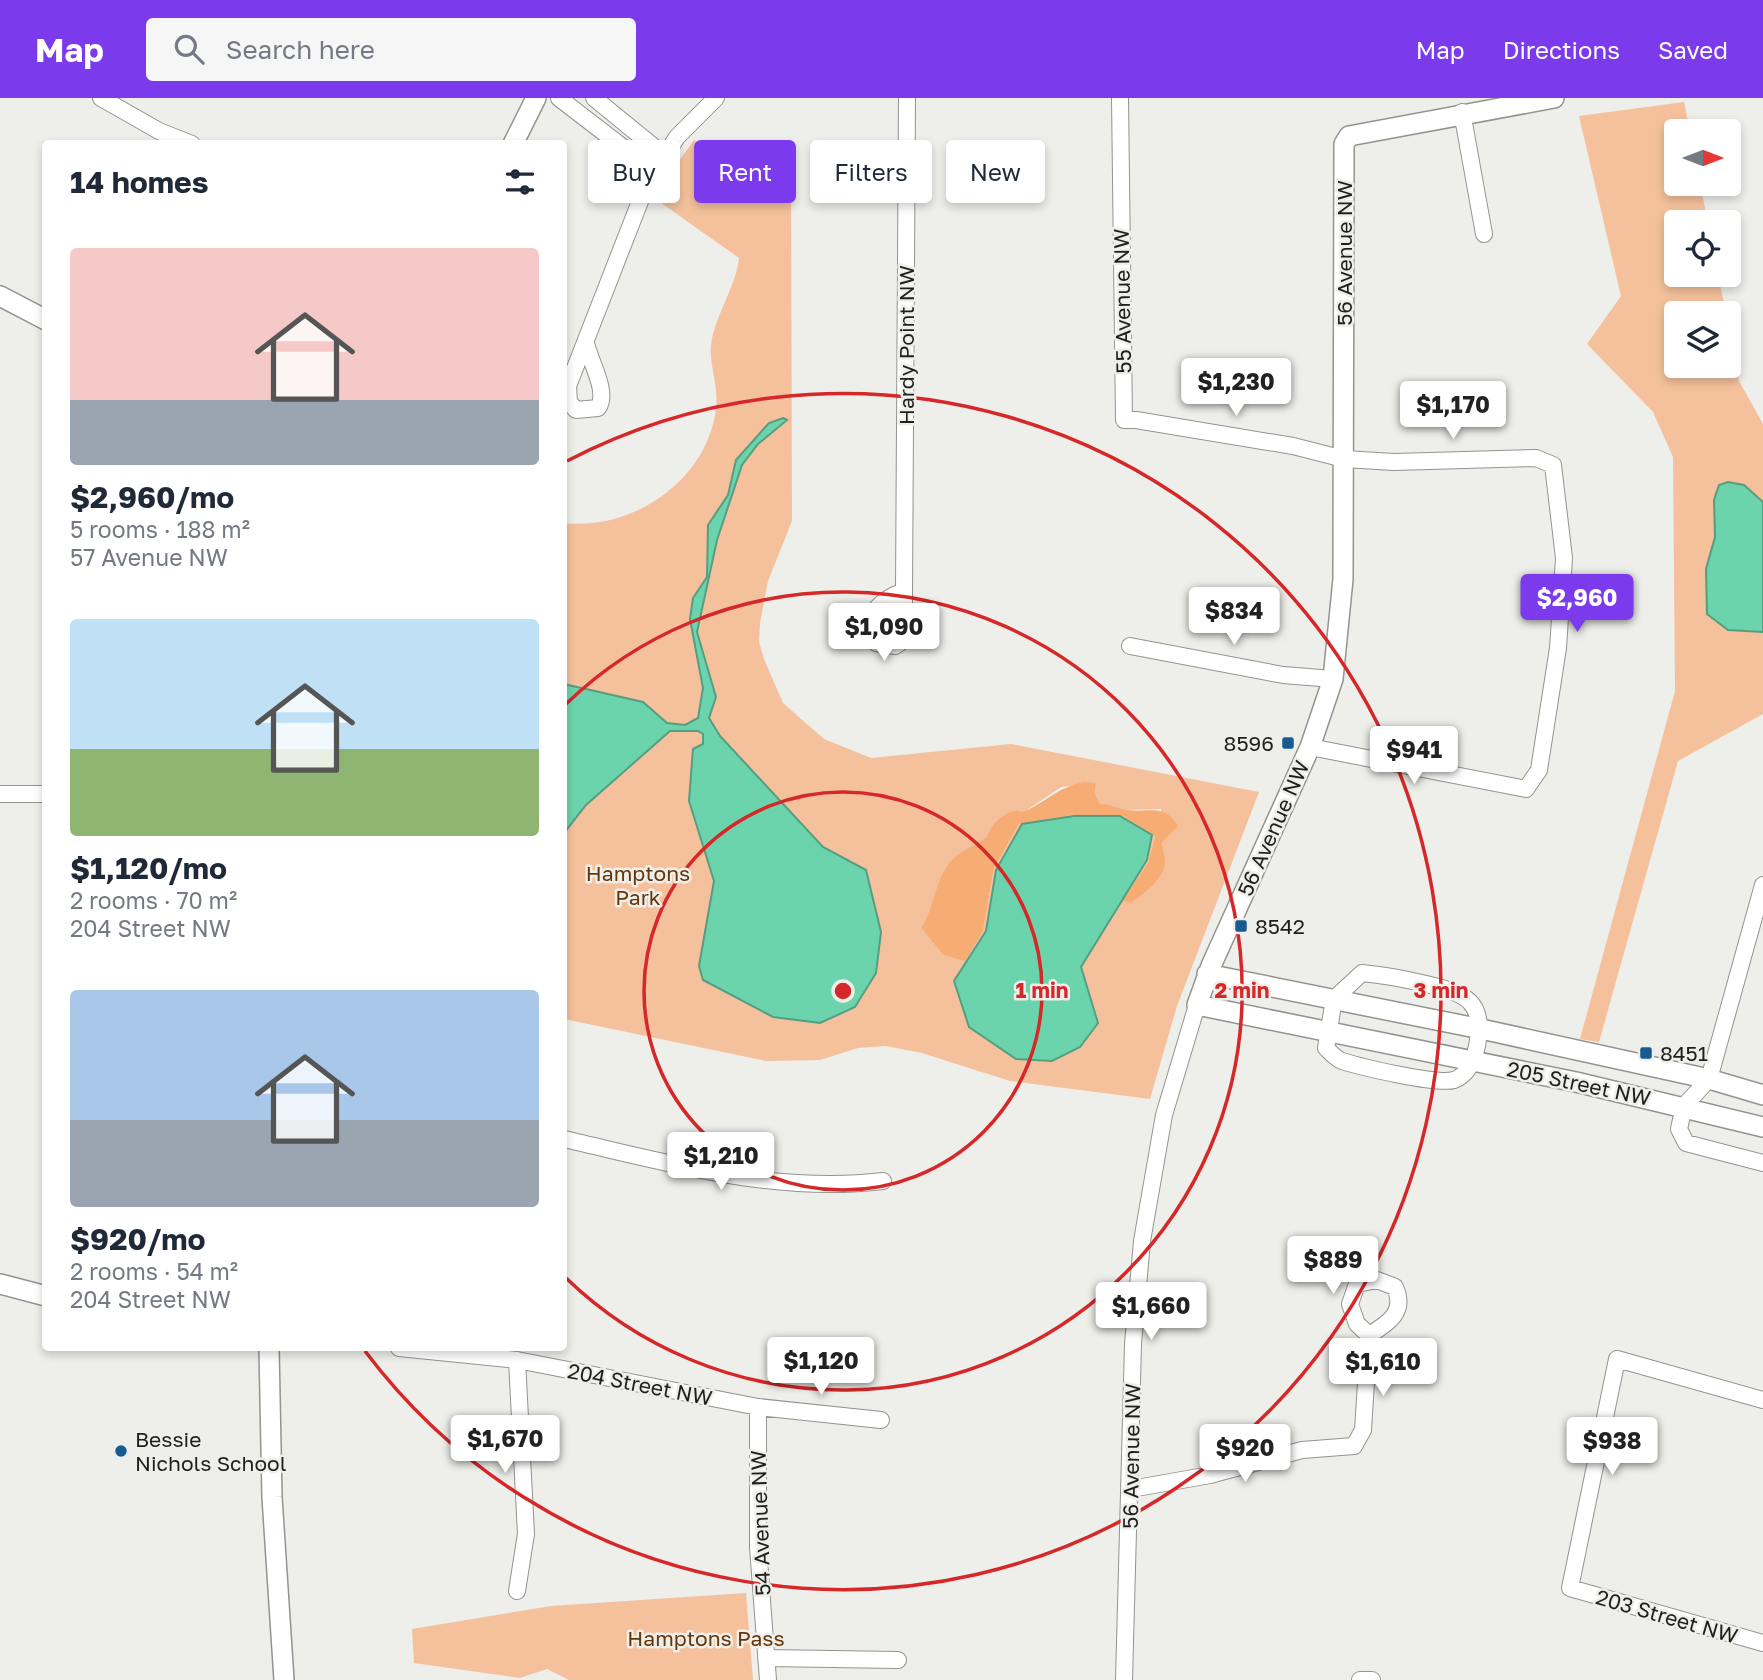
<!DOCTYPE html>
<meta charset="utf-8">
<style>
:root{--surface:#fff;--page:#f6f6f7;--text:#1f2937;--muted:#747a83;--accent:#7c3aed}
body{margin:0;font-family:"Golos Text",sans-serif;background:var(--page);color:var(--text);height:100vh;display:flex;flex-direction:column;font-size:26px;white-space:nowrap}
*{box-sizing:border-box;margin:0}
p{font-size:23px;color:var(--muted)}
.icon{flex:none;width:38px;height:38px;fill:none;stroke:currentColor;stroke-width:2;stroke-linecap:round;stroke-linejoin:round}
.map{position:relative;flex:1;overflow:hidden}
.drawer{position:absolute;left:42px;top:42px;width:525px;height:1211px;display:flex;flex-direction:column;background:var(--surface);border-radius:7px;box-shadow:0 4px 10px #0003}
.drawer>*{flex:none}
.guide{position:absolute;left:588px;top:42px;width:665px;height:63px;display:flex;gap:14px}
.needle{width:46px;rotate:90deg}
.tools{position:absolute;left:1664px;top:21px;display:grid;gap:14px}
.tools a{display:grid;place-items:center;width:77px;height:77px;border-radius:7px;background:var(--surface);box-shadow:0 4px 10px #0003;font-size:35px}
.price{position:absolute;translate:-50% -60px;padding:0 16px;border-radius:7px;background:#fff;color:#222;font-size:23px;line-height:46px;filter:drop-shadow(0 2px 4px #0008)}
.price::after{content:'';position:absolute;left:50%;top:42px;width:21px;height:16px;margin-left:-10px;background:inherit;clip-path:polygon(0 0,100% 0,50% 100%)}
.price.on{background:var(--accent);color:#fff}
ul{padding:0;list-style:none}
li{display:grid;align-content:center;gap:14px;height:371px;padding:0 28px}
li span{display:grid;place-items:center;height:217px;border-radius:7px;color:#555}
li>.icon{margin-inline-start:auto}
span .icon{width:126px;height:126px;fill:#fffc;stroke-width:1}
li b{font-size:30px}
h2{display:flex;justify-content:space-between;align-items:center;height:84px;padding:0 28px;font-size:30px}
.chip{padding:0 24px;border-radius:7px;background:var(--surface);box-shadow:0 4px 10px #0003;font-size:24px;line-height:63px}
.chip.on{background:var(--accent);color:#fff}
header{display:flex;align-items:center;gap:42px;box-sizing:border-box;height:98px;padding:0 35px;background:var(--accent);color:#fff}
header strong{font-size:33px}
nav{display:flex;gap:38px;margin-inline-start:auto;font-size:24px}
.search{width:490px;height:63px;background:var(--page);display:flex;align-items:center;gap:18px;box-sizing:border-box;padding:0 24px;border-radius:7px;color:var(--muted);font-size:26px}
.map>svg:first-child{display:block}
</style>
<header>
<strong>Map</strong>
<div class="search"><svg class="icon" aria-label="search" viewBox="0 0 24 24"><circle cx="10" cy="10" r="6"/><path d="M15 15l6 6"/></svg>Search here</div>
<nav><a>Map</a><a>Directions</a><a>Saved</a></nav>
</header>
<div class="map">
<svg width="1763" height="1582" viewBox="0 0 1763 1582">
<rect width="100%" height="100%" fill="#eeeeea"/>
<path fill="#f4c19c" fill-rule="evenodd" d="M1684 4 1690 33H1676V86H1700L1708 124H1676V177H1718L1726 215H1676V268H1729V231L1739 283 1763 326V616L1678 663 1599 944 1580 941 1675 593 1673 359 1653 314 1587 246 1621 198 1579 18Z
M694 42 760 103 791 77 792 423 768 483 760 525 759 544 764 561 783 605 824 641 871 660 1011 646 1259 694 1177 908 1150 1001 1010 983 922 955 886 948 858 950 820 962 766 963 564 921V735L586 707 670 633 698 632 703 636 707 755 714 783 709 814 773 919 820 925 866 772 823 749 720 638 709 620 716 599 697 534 717 442 742 367 758 346 787 322H777L736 362 728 397 708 427 707 479 693 500 690 521 703 590 698 620 685 627 667 625 643 604 564 586V425C632 433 707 383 716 311 719 289 709 267 711 247 715 217 736 189 739 160L657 102 664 84ZM1096 685 1095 695 1100 706 1124 712 1161 711 1162 757 1140 797 1136 801 1124 802 1148 765 1155 737 1123 718 1113 717H1073L1019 726 994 770 983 832 965 862 943 857 921 830 930 818 953 761 988 739 1014 713 1024 714 1061 689ZM1147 762 1080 869 954 883 986 833Z
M746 1495 753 1582H569L547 1571 520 1580 414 1565 412 1531 551 1508Z"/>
<path fill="#f7ac73" d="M1084 684 1096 685 1095 695 1100 706C1108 706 1114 709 1122 711 1144 717 1164 703 1178 728L1162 744C1162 751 1164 755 1165 761 1167 779 1143 797 1130 805L1123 802 1148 765 1155 738 1123 718 1113 717H1073L1019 726 994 770 983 833 965 863 943 857 921 830C935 811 935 777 954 760 963 752 977 746 987 739 991 727 1001 716 1014 713 1020 712 1020 715 1025 713 1050 702 1054 691 1084 684Z"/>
<path fill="#6cd4ac" stroke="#559e81" stroke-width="2" d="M783 320 787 322 758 346 742 367 717 442 697 534 716 599 709 620 720 638 823 749 866 772 881 834 876 875 855 909 820 925 773 919 703 882 699 868 714 783 689 703 693 651 703 646V636L698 633H670L586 707 564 735V586L643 604 667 625 685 627 698 620 703 590 690 521 693 500 707 479 708 427 728 397 736 362 769 325Z
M1728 384 1744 387 1763 404V534L1728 532 1707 516 1706 471 1715 439 1714 402 1719 387Z
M1074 718H1120L1152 737 1147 762 1081 869 1098 925 1080 949 1052 963 1016 961 969 929 954 883 986 833 996 772 1022 726Z"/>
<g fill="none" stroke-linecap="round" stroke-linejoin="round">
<g stroke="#93938f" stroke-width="18">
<path id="minor" d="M101 0 159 33 192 46
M559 0 655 74
M594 0 665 58
M1120 0 1124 322H1136L1293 348 1344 361 1394 364 1536 360 1553 367 1564 460 1558 550 1539 672 1526 691 1310 649
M1462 14 1484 136
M586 245C590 264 609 294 598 310L576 312 569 304 568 288 646 88 677 39 716 0
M904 493V542L895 548 876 545 871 539C866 513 883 501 904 493L907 0
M1130 548 1283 577 1333 581
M0 696H46
M1763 787 1709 981 1684 1008 1679 1031 1686 1045 1763 1065
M1362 875C1384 877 1405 881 1426 886 1465 895 1486 903 1477 948 1474 962 1468 977 1454 982 1437 987 1361 969 1342 963 1336 961 1331 955 1326 950L1334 901Z
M564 1041C669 1065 774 1096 883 1083
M399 1250 517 1262 758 1309 881 1322
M1763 1302 1617 1261 1570 1490 1763 1545
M758 1309V1449L768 1582
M1131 1391 1210 1377 1302 1352 1354 1348 1363 1332 1369 1237C1389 1225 1406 1214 1395 1189L1377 1182 1357 1186 1350 1206 1357 1226 1369 1237
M517 1493 526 1436 517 1262
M766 1560 898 1562
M1124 1582 1133 1246 1142 1143 1164 1017 1197 907
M1360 1582H1372"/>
</g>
<g stroke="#93938f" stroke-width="22">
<path id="tertiary" d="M1554 0 1349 38 1344 46 1343 481 1333 581 1310 649 1211 868 1197 907 1576 984 1763 1029
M513 46 536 0
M0 198 46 222
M1207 876 1481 931 1709 981 1763 997
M0 1186 46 1198
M269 1250 272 1399 284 1582"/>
</g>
<use href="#minor" stroke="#fff" stroke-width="16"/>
<use href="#tertiary" stroke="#fff" stroke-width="19"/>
</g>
<g fill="none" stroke="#d62828" stroke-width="3.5">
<circle cx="843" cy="893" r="199"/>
<path d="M566 606A399 399 0 1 1 566 1180"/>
<path d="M567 363A598 598 0 1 1 365 1253"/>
</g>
<g fill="#175b90" stroke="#eeeeea" stroke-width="2.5">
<rect x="1281" y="638" width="14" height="14" rx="3.5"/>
<rect x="1234" y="821" width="14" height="14" rx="3.5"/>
<rect x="1639" y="948" width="14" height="14" rx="3.5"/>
<circle cx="121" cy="1353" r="7"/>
</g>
<g text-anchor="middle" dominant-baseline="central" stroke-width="5" stroke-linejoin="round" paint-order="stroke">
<g font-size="21" fill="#1f1f1d" stroke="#eeeeea">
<text transform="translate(1344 155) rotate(-90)">56 Avenue NW</text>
<text transform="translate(1122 203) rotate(-91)">55 Avenue NW</text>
<text transform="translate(906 247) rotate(-90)">Hardy Point NW</text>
<text transform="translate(1273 730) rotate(-66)">56 Avenue NW</text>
<text transform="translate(1579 985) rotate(12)">205 Street NW</text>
<text transform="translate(640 1286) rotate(11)">204 Street NW</text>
<text transform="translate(1131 1358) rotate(-89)">56 Avenue NW</text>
<text transform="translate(760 1425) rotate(-92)">54 Avenue NW</text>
<text transform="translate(1667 1518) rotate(16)">203 Street NW</text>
</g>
<g font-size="21" fill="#1f1f1d" stroke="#eeeeea" text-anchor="start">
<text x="1274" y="645" text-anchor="end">8596</text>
<text x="1255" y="828">8542</text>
<text x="1660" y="955">8451</text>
<text x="135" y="1341">Bessie<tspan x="135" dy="24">Nichols School</tspan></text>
</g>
<g font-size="21" fill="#663609" stroke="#eeeeea">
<text x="638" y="775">Hamptons<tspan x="638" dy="24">Park</tspan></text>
<text x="706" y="1540">Hamptons Pass</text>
</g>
</g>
<circle cx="843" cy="893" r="10" fill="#d62828" stroke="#eeeeea" stroke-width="3.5"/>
<g font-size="21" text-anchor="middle" font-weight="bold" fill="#d62828" stroke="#eeeeea" stroke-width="5" stroke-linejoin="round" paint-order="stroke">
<text x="1042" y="900">1 min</text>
<text x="1242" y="900">2 min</text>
<text x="1441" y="900">3 min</text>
</g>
</svg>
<div class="tools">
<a><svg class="needle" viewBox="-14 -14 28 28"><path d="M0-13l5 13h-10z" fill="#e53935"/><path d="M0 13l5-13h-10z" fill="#747a83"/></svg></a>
<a><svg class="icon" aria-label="locate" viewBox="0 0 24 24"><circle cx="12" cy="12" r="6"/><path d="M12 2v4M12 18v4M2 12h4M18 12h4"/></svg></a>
<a><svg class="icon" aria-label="layers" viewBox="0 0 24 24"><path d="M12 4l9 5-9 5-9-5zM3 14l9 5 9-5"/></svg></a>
</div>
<b class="price" style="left:1236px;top:320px">$1,230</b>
<b class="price" style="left:1453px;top:343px">$1,170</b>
<b class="price on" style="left:1577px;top:536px">$2,960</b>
<b class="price" style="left:1234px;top:549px">$834</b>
<b class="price" style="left:884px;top:565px">$1,090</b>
<b class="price" style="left:1414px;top:688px">$941</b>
<b class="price" style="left:721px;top:1094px">$1,210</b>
<b class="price" style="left:1333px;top:1198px">$889</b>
<b class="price" style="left:1151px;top:1244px">$1,660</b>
<b class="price" style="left:821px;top:1299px">$1,120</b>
<b class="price" style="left:1383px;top:1300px">$1,610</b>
<b class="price" style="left:505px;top:1377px">$1,670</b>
<b class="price" style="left:1612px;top:1379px">$938</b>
<b class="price" style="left:1245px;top:1386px">$920</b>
<div class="guide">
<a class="chip">Buy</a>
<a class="chip on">Rent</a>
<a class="chip">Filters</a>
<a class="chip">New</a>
</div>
<section class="drawer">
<h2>14 homes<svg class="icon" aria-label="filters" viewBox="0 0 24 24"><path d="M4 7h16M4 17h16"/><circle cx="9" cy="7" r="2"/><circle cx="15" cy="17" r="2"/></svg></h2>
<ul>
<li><span style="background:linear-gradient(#f6c9c9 70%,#9aa5b1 0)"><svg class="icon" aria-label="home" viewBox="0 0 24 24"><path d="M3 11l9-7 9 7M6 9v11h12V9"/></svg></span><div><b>$2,960/mo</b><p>5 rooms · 188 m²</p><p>57 Avenue NW</p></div></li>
<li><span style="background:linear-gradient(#bfe0f5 60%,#8fb573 0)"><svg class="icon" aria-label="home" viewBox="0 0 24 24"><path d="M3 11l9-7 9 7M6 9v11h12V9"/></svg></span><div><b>$1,120/mo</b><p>2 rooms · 70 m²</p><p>204 Street NW</p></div></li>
<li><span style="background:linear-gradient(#a9c7e8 60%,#9aa5b1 0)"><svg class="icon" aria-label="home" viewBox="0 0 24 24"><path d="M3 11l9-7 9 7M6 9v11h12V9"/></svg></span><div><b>$920/mo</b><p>2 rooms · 54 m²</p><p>204 Street NW</p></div></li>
</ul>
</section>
</div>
